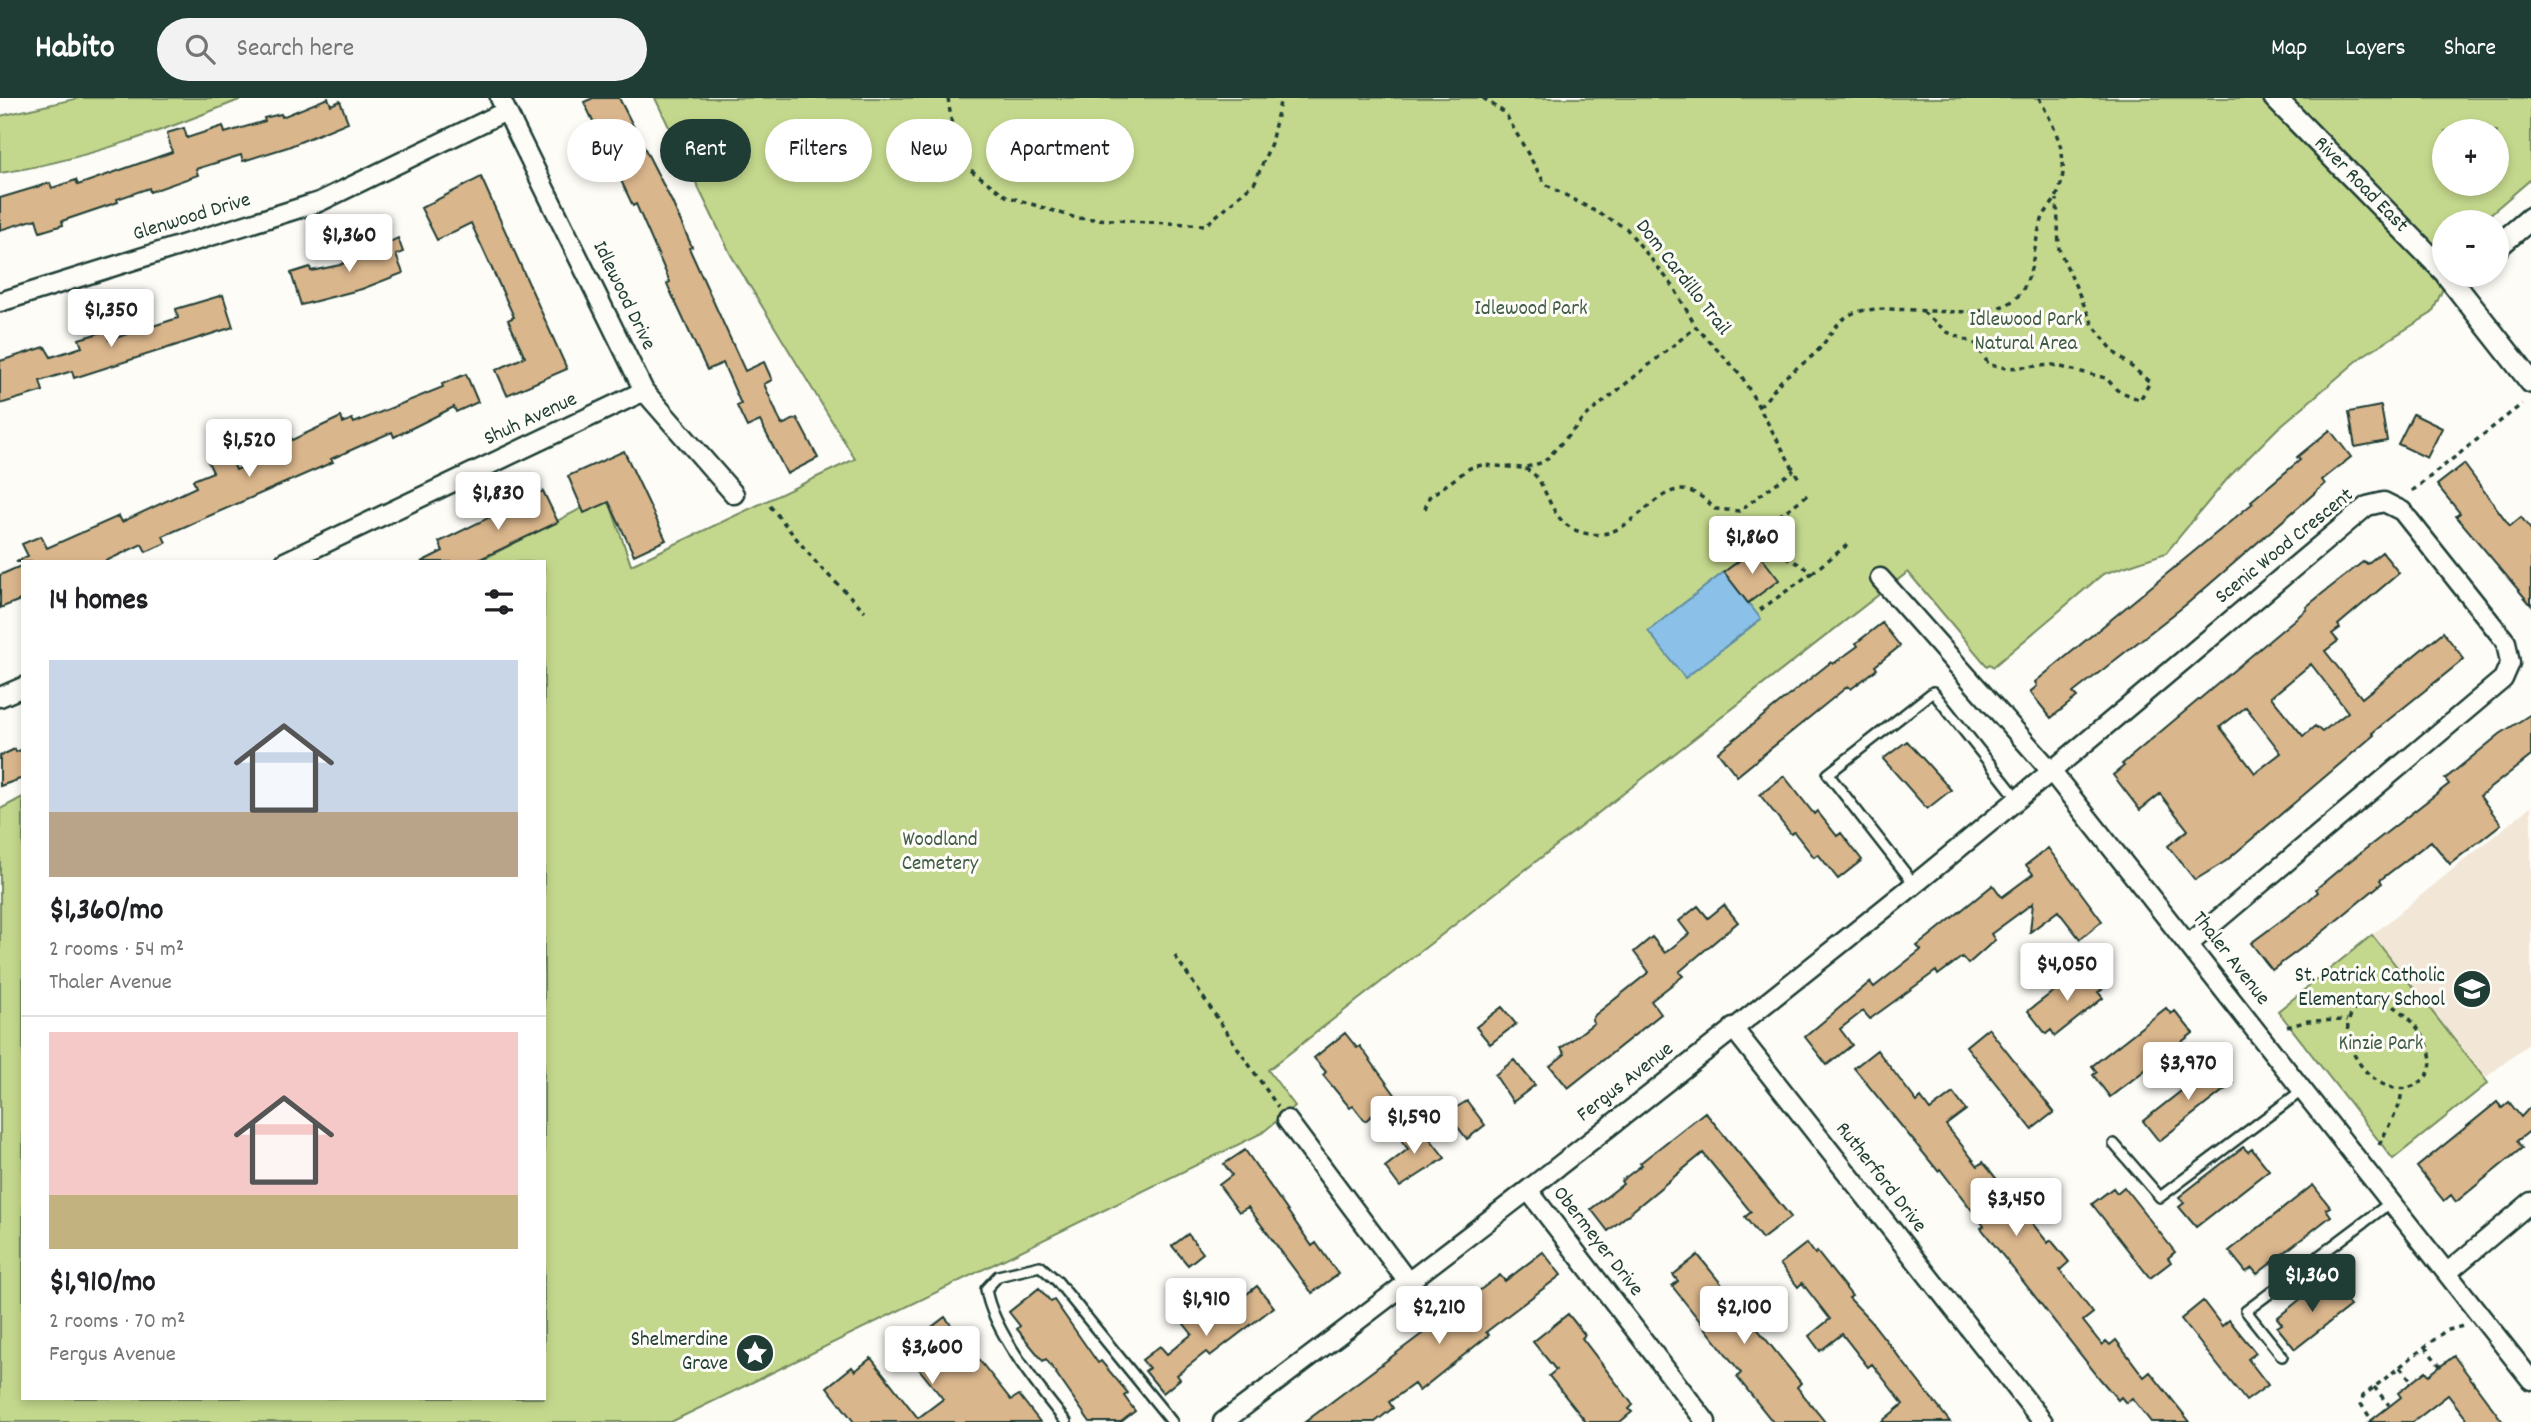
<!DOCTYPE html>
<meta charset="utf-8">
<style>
:root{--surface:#fff;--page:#f2f2f2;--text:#202124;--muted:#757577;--line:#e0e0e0;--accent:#1f3d34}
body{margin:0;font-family:Dekko,sans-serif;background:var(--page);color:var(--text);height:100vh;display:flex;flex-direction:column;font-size:26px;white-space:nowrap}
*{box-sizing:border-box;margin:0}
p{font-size:23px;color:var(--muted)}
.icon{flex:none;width:38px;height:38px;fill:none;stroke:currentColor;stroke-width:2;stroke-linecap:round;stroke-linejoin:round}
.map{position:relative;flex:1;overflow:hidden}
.sheet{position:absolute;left:21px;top:462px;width:525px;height:840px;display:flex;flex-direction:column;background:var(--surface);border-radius:0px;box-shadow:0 4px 10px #0003}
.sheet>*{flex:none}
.hud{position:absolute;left:567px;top:21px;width:665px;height:63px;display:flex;gap:14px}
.tools{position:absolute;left:2432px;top:21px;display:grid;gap:14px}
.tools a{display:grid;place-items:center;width:77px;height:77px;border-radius:50%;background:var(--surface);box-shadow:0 4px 10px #0003;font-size:35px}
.price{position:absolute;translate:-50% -60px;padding:0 16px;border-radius:7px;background:#fff;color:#222;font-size:23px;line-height:46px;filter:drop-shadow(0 2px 4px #0008)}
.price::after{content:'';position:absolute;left:50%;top:42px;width:21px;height:16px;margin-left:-10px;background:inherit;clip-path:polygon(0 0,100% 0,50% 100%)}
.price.on{background:var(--accent);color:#fff}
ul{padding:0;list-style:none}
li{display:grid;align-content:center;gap:14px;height:371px;padding:0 28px}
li+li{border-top:2px solid var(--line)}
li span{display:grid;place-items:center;height:217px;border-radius:0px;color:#555}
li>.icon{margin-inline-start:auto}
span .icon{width:126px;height:126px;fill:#fffc;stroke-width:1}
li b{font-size:30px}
h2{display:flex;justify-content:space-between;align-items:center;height:84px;padding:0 28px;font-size:30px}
.chip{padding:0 24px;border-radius:32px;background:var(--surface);box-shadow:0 4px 10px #0003;font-size:24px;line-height:63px}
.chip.on{background:var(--accent);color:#fff}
header{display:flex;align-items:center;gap:42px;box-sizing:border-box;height:98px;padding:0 35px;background:var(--accent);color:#fff}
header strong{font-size:33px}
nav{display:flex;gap:38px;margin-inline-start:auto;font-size:24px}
.search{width:490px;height:63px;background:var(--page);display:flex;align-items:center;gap:18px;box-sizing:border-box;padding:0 24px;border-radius:38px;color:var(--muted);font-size:26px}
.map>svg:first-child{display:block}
</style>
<header>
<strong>Habito</strong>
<div class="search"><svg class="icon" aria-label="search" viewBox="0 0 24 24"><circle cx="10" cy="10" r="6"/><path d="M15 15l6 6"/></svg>Search here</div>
<nav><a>Map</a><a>Layers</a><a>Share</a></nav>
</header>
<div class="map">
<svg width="2531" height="1324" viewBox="0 0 2531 1324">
<rect width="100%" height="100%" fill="#fdfcf7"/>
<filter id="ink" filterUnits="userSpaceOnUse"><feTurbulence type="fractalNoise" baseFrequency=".0143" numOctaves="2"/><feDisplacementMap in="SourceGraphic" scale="14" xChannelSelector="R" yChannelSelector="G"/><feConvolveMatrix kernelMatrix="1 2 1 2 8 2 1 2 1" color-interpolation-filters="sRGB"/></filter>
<g filter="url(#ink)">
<path fill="#f2e7d7" d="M2531 708V944L2484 981 2372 837Z"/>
<path fill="#c4d88d" stroke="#728a60" stroke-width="2" fill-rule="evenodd" d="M79 0H244C165 32 85 62 0 75V18Z
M655 0H2531V81L2481 124H2445V177H2449L2432 215 2364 257 2278 330 2228 380 2166 455 2103 476 1993 569 1990 566 1987 568 1908 474 1268 972 1295 1008 1262 1035 671 1324H0V711L23 699V1300H544V464H478L607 397 631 467 855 361 731 157ZM2445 33H2497V86H2445Z
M2372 837 2488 985 2393 1061 2278 913Z"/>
<path fill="#8bc0e8" stroke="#608ca0" stroke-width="2" d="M1724 474 1761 521 1685 580 1648 533Z"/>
<path fill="#dab68c" stroke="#1f3d34" stroke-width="2" fill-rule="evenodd" d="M328 0 331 7 340 3 348 24 288 49 243 63 241 57 196 71 198 77 150 94 149 90 117 101 118 104 62 123 63 127 40 134 36 121 0 132V100L50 85 52 90 76 82 78 87 172 54 167 35 184 30 187 40 223 28 225 35 265 23 264 20 281 16 282 19Z
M593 0H619L672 104 692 149 689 150 745 273 764 264 772 282 764 286 782 327 797 320 818 360 787 376 760 323 747 329 737 308 741 306 723 265 707 272 667 186 670 184 636 106 633 108 584 4Z
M481 79 567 271 507 297 496 272 525 259 508 222 514 219 499 186 471 125 437 142 421 110Z
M398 140 403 154 396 157 403 175 362 191 301 207 291 175 310 169 311 173 340 167Z
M223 197 233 229 74 280 72 273 40 283 43 293 0 306V263L45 249 51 259 82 249 79 241 106 233 109 242 178 220 176 211Z
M466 276 478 304 456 314 454 309 394 339 392 334 369 344 331 361 333 364 163 438 166 445 146 454 142 446 104 464H16L28 458 22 446 41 438 47 450 119 418 122 424 196 389 193 382 213 374 207 362 228 353 236 372 264 360 259 351 289 337 292 342 341 319 343 325 352 321 354 325 443 289 442 286Z
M2381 308 2387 343 2355 349 2349 314Z
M2413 316 2442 330 2427 360 2398 346Z
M2330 332 2351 359 2322 382 2325 386 2188 505 2073 595 2077 599 2051 620 2030 594 2037 588 2035 584 2253 405 2251 403 2300 362 2297 359Z
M624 353 666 442 634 457 609 404 584 415 568 378Z
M2464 366 2510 428 2521 419 2531 432V507L2456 418 2460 415 2437 387Z
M543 393 558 424 474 464H421L443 453 439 444Z
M1755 451 1779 482 1748 505 1724 474Z
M2382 454 2399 475 2338 527 2340 530 2332 536 2338 543 2325 553 2362 600 2443 534 2464 561 2372 635 2374 637 2226 763 2195 782 2168 748 2188 732 2160 696 2140 712 2113 677 2124 668 2122 666 2307 511 2306 509 2323 495 2364 463 2367 466ZM2311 566 2348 614 2322 634 2315 628 2303 638 2271 599ZM2246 609 2281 655 2255 675 2220 629Z
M23 467V501L0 510V477Z
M1882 525 1900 548 1875 568 1877 571 1851 591 1848 588 1737 678 1718 654 1831 564 1833 566 1858 548 1856 545Z
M2531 616V658L2480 698 2501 726 2450 766 2431 743 2380 782 2382 785 2314 841 2272 872 2251 845 2309 802 2318 794 2316 791 2341 770 2449 686 2445 681 2500 636Z
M1907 643 1951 692 1927 711 1883 661Z
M15 651 16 654 23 651V680L0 688V658Z
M1784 678 1814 716 1817 713 1837 738 1841 735 1862 762 1838 781 1818 756 1814 759 1794 734 1791 736 1760 697Z
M2048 750 2102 823 2080 841 2058 813 2030 834 2033 805 1991 836 1995 842 1968 866 1962 859 1938 877 1936 873 1870 921 1863 913 1840 931 1852 947 1827 967 1805 939 1870 884 1874 889 1921 852 1917 848 1993 787 2002 799 2033 776 2026 767Z
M1724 807 1738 824 1679 874 1683 878 1651 903 1661 916 1568 990 1550 968 1565 956 1561 950 1594 925 1592 922 1595 917 1649 874 1634 854 1652 839 1665 855 1689 836 1679 823 1698 808 1708 820Z
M2084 870 2102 892 2098 894 2103 900 2055 938 2051 932 2046 936 2028 913Z
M1502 909 1516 926 1490 946 1476 929Z
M2166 910 2171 916 2175 913 2193 935 2110 999 2093 977 2097 974 2092 968Z
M1988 930 2054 1014 2032 1031 1966 948Z
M1345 935 1357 950 1360 948 1396 998 1365 1023 1353 1008 1350 1010 1323 977 1326 974 1314 960Z
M1877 952 1917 1004 1921 1000 1930 1012 1953 995 1966 1012 1946 1027 1978 1068 1983 1064 2048 1145 2051 1142 2069 1164 2060 1172 2093 1215 2083 1223 2102 1247 2106 1243 2110 1247 2116 1242 2144 1279 2150 1274 2190 1324H2151L2132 1300 2126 1305 2121 1299 2118 1302 2100 1281 1981 1130 1984 1128 1940 1071 1938 1073 1854 970Z
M1514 962 1535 987 1513 1004 1495 977Z
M2217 965 2233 985 2159 1043 2143 1023Z
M1467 1003 1485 1027 1467 1041 1447 1015Z
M2497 1004 2502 1010 2509 1004 2521 1019 2531 1008V1032L2517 1043 2522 1050 2456 1104 2451 1097 2444 1103 2417 1069Z
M1705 1014 1791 1119 1762 1141 1745 1119 1751 1114 1703 1055 1608 1133 1591 1111 1623 1086 1621 1083 1642 1067 1640 1065Z
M1417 1024 1445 1060 1400 1089 1385 1069 1408 1051 1398 1038Z
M2243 1049 2248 1054 2252 1051 2269 1072 2196 1129 2179 1109 2184 1105 2179 1099Z
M1245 1052 1312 1148 1316 1145 1338 1176 1312 1195 1248 1109 1239 1114 1219 1087 1232 1077 1224 1066Z
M2313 1087 2330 1109 2326 1111 2331 1118 2257 1176 2252 1170 2246 1174 2229 1153Z
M2124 1089 2175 1154 2168 1160 2171 1164 2150 1180 2092 1106 2113 1090 2117 1095Z
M1188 1136 1203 1155 1188 1167 1172 1148Z
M1807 1145 1815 1156 1817 1154 1852 1198 1849 1200 1870 1222 1950 1324H1881L1903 1306 1872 1266 1868 1269 1842 1236 1820 1253 1809 1238 1830 1221 1802 1185 1798 1189 1780 1166Z
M1543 1154 1561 1177 1486 1234 1489 1237 1419 1293 1414 1286 1389 1304 1393 1310 1375 1324H1305L1500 1177 1505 1183Z
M1698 1157 1801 1285 1797 1289 1825 1324H1773L1737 1279 1741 1275 1672 1188 1678 1183 1673 1177Z
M2324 1182 2329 1189 2333 1186 2350 1208 2295 1251 2277 1229 2282 1226 2277 1220Z
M1257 1188 1274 1209 1210 1258 1206 1254 1177 1277 1180 1281 1163 1295 1145 1273 1149 1270 1142 1262 1160 1248 1167 1256 1192 1236 1184 1226 1204 1210 1214 1222Z
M1039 1190 1051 1204 1054 1202 1098 1265 1101 1263 1128 1295 1124 1298 1135 1313 1121 1324H1090L1046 1261 1043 1263 1017 1231 1020 1228 1009 1214Z
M2203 1203 2222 1228 2229 1222 2256 1255 2248 1261 2268 1287 2246 1303 2181 1221Z
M1568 1216 1585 1237 1582 1240 1633 1307 1629 1311 1632 1314 1620 1324H1586L1549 1278 1556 1272 1533 1244Z
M945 1219 1011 1302 1019 1297 1040 1324H854L827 1289 852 1269 855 1273 871 1260 918 1320 943 1301 903 1251Z
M2454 1258 2503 1324H2469L2448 1297 2413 1324H2369L2401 1299 2398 1295 2426 1273 2429 1277Z"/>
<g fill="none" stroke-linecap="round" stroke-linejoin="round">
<g stroke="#1f3d34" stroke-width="14">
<path id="service" d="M1914 786 1828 676 1933 594 2018 701
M2114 1046 2160 1099 2304 991
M2282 1258 2246 1213 2391 1104
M1066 1324C1040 1292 992 1232 986 1191L998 1178 1040 1168 1057 1183 1172 1324"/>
</g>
<g stroke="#1f3d34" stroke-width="23">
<path id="minor" d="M500 0 644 293 734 396
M0 204 319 104 506 13
M285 464 644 293
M1880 480 2051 673 2531 1282
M0 599 23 589
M1733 930 2043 1324
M1287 1022 1408 1184
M1528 1092 1706 1324
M2448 1174 2531 1104
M1223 1324C1457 1149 1687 970 1915 786 2067 662 2216 534 2367 408L2384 404 2402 413 2506 544 2510 565 2503 581 2189 846"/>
</g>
<g stroke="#1f3d34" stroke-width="26">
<g id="tertiary">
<path id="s1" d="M2275 0 2445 174"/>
<path d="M2497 149 2531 120"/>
<path d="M2447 177 2531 284"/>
</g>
</g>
<path stroke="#1f3d34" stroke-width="3.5" stroke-dasharray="5 5" stroke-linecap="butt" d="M948 0 957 62 1006 98 1076 120 1206 127 1255 84 1271 45 1281 0
M1483 0 1505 15 1545 86 1626 130 1673 188 1696 229 1741 277 1799 381
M1923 214 1947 234 1976 246 1989 267 2007 270 2053 267 2106 280 2117 292 2140 302 2150 284 2115 255 2093 227 2059 151 2057 101
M1759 308C1769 300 1774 290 1783 281 1795 270 1809 263 1820 250 1832 236 1837 220 1857 214 1894 203 1992 229 2018 198 2035 179 2033 145 2042 122 2045 112 2055 105 2058 95 2072 61 2055 30 2039 0
M1525 371C1552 380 1543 429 1589 436 1643 444 1662 354 1715 411L1739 413 1794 372
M2412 393 2522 306
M770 408 818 467 865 513
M1425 411 1429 399 1470 370 1482 367 1523 370 1544 364 1586 318 1696 229
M1751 439 1813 474 1851 444
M1734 461 1729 455 1810 395
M1760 512 1813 474
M1175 858 1278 1009
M2375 901C2413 907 2458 974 2410 989 2364 1003 2316 912 2375 901Z
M2287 929 2308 923 2347 922
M2379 1047 2400 1006 2402 990
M2425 1249 2440 1268
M2400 1269 2412 1283
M2374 1289 2389 1307
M2369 1318 2361 1306 2363 1298 2445 1233 2463 1228"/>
<use href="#service" stroke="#fdfcf7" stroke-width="9"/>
<use href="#minor" stroke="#fdfcf7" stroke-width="18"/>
<use href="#tertiary" stroke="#fdfcf7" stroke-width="21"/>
</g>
</g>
<defs>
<g id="school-disc" transform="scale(2.0125)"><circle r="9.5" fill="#1f3d34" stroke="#fdfcf7"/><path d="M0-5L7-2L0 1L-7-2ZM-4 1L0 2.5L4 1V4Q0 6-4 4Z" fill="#fff"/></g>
<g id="sight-disc" transform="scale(2.0125)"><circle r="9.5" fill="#1f3d34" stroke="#fdfcf7"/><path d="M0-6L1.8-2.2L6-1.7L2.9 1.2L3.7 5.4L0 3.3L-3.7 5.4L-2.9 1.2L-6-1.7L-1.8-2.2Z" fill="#fff"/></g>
</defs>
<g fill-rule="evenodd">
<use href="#school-disc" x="2472" y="891"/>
<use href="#sight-disc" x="755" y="1255"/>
</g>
<g text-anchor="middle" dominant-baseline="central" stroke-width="6" stroke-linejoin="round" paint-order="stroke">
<g font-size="21" fill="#1f3d34" stroke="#fdfcf7">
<text stroke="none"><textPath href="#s1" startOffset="122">River Road East</textPath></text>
<text transform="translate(192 120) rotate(-17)">Glenwood Drive</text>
<text transform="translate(1682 180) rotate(52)">Dom Cardillo Trail</text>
<text transform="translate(623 198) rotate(64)">Idlewood Drive</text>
<text transform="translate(531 322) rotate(-25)">Shuh Avenue</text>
<text transform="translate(2285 449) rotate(-39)">Scenic Wood Crescent</text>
<text transform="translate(2230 861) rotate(52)">Thaler Avenue</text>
<text transform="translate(1626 985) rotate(-38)">Fergus Avenue</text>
<text transform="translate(1880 1080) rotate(52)">Rutherford Drive</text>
<text transform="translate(1597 1144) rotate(52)">Obermeyer Drive</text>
</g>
<g font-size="21" fill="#405c46" stroke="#fdfcf7">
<text x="1531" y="212">Idlewood Park</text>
<text x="2026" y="223">Idlewood Park<tspan x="2026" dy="24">Natural Area</tspan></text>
<text x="940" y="743">Woodland<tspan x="940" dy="24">Cemetery</tspan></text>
<text x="2381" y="947">Kinzie Park</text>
</g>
<g font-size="21" fill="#1f3d34" stroke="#fdfcf7" text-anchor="end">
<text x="2445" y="879">St. Patrick Catholic<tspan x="2445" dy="24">Elementary School</tspan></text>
<text x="728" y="1243">Shelmerdine<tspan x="728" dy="24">Grave</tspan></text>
</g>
</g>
</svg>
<div class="tools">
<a>+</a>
<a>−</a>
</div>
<b class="price" style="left:349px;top:176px">$1,360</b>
<b class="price" style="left:111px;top:251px">$1,350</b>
<b class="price" style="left:249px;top:381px">$1,520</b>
<b class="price" style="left:498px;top:434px">$1,830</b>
<b class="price" style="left:1752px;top:478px">$1,860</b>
<b class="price" style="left:2067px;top:905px">$4,050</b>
<b class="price" style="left:2188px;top:1004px">$3,970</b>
<b class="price" style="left:1414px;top:1058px">$1,590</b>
<b class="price" style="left:2016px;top:1140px">$3,450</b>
<b class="price on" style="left:2312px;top:1216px">$1,360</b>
<b class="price" style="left:1206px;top:1240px">$1,910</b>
<b class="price" style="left:1439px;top:1248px">$2,210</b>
<b class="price" style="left:1744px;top:1248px">$2,100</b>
<b class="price" style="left:932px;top:1288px">$3,600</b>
<div class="hud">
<a class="chip">Buy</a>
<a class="chip on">Rent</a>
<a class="chip">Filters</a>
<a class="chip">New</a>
<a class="chip">Apartment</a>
</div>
<section class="sheet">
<h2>14 homes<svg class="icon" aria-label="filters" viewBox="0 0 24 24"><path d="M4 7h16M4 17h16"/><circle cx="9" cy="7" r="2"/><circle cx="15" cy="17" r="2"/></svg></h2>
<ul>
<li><span style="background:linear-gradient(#c9d6e8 70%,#b9a48a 0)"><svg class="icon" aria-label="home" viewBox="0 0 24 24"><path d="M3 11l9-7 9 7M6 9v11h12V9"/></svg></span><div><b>$1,360/mo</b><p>2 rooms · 54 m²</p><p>Thaler Avenue</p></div></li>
<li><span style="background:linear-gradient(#f6c9c9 75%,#c2b280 0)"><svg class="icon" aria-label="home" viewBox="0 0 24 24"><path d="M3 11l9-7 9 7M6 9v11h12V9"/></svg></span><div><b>$1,910/mo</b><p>2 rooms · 70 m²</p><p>Fergus Avenue</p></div></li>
</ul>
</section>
</div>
